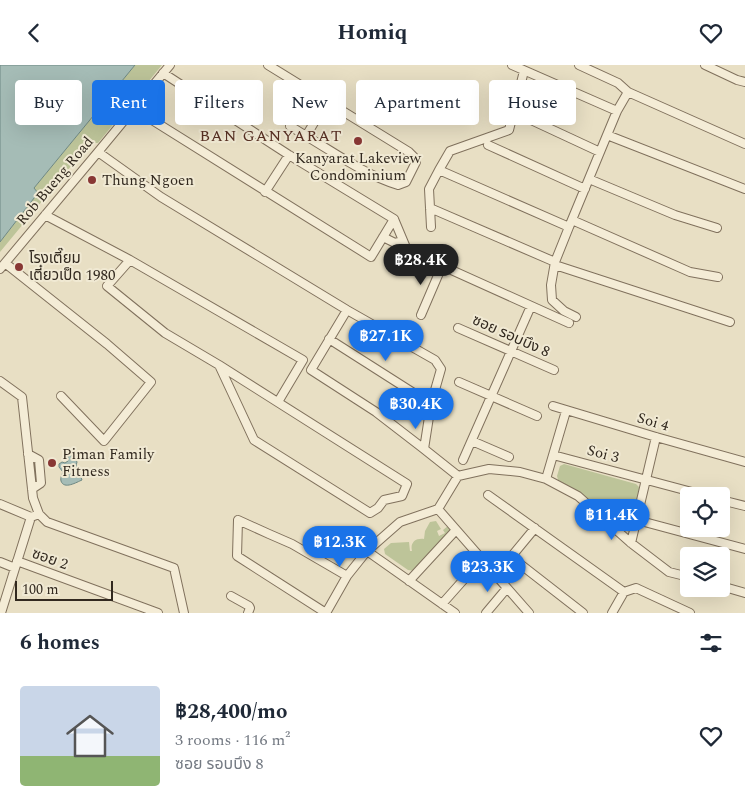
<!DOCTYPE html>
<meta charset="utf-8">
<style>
:root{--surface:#fff;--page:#f2f2f3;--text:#1f2937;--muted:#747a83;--line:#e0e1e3;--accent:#1a73e8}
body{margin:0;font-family:Spectral,"Noto Sans Thai",serif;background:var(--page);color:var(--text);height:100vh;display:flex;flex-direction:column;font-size:19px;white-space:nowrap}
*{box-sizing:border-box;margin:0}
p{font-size:16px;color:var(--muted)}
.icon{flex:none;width:28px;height:28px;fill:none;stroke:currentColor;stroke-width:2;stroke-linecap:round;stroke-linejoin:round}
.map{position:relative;height:548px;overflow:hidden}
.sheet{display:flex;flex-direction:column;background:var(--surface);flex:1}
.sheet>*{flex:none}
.banner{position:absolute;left:15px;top:15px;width:715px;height:45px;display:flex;gap:10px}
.buttons{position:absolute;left:680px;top:422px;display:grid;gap:10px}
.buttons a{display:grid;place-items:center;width:50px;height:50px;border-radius:5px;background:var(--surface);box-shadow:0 5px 20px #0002;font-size:25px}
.scale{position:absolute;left:15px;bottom:12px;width:98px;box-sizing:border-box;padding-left:5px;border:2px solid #32291f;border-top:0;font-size:14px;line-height:18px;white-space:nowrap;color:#32291f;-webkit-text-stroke:4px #f0e9d3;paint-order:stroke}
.price{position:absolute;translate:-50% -42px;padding:0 11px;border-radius:18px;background:var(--accent);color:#fff;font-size:16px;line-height:32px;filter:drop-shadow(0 1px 2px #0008)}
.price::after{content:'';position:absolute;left:50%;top:30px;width:15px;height:11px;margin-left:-8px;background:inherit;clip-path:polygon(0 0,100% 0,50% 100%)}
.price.selected{background:#222;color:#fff}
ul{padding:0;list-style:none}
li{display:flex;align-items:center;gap:15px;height:125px;padding:0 20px}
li+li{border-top:1px solid var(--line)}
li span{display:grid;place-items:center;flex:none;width:140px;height:100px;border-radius:5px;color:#555}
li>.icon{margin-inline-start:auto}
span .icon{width:60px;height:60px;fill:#fffc;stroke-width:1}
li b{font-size:21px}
h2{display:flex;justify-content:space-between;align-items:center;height:60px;padding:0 20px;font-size:21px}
.tag{padding:0 18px;border-radius:5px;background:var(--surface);box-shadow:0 5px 20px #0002;font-size:18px;line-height:45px}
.tag.selected{background:var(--accent);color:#fff}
header{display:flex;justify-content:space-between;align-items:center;height:65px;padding:0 20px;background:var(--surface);font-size:22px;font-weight:700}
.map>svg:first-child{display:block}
</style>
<header><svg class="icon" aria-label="back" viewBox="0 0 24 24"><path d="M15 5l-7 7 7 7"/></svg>Homiq<svg class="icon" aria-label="heart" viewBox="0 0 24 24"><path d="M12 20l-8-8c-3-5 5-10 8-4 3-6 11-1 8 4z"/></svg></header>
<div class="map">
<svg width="745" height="548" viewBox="0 0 745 548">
<rect width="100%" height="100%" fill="#e8dfc4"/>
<path fill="#bdc499" d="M135 0H162L98 78H90L0 187V194V177L38 128 34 123Z
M564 399 636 419 640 423 632 456H618L581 428 558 415 557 411 560 401Z
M436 456 441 464 437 466 439 471 445 468 443 465 448 461 451 465 415 506 408 505 385 489 384 484 391 478 409 477 410 486H412C410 478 415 473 424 474L425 466 430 457Z"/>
<path fill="#a5bcb6" stroke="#6e8883" d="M0 0H135L34 123 38 128 0 177Z
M71 390 73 391V394L76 395 77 397C74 405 80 408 82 415 77 417 64 425 61 416 60 413 62 410 63 407L59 402V399L62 397 65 398 68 396V391Z"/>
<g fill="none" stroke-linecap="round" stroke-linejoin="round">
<g stroke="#80715d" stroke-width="10">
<path id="minor" d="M268 0 409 87 414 92 416 97 406 117 398 120C365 110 335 88 306 71L327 36
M512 0 617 46
M579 0 618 18 628 27 745 79
M705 0 737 15 745 17
M524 6 509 65 450 86 439 105 569 162 607 70
M163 8 289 90 394 154 407 185 569 258
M628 27 617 46 607 70 745 124
M133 43 371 192 394 154
M514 47 600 87
M306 71 290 61 308 34
M488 80 585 124
M98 87 161 132 347 245 435 295 441 304 431 339 424 384 458 411 489 404 520 407 546 414 578 431 631 478 669 507 689 512
M589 114 675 150 717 163
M265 127 289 90
M430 143 555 197
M45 150 130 195 303 295 278 337
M572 155 690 207 718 212
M431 162 429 124 439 105
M569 162 555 197 551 220 552 235 564 246 576 252
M383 172 395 178 403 176
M130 195 107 221 165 268 219 300 254 375 370 448 378 443 384 435 402 431 407 419 219 300
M5 198 107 279 151 317 104 376 61 331
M555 200 730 257
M0 204 98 87 170 0
M347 245 311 305 376 347 424 384
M421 250 442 201
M458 263 554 305
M329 274 431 339
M0 316 22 332 33 433 39 449 47 457 174 503 184 548
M459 317 537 351
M553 341 656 372 745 397
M472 376 509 392
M28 389 39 395 41 418 32 424
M553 390 707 431
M463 395 531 241
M546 414 566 346
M488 430 624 527
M721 435 745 441
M0 439 31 452
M438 444 529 548
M637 455 745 484
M535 463 511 492 583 548
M631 478 656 372
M367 486 455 548
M17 496 158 548
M0 497 15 503
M347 511 292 479 269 469 238 455 237 491 326 548 347 511 367 486 400 457 438 444 458 411
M409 516 456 465
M721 521 745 528
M231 531 249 541 250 543 248 548
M442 539 482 494
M1 548 31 452 39 449
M486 548 507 523
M612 548 624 527 636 523 690 548"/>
</g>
<use href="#minor" stroke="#f4ecd6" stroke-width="8"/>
</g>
<g fill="#883734" stroke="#f0e9d3" stroke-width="2">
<circle cx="358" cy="76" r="5"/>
<circle cx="92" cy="115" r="5"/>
<circle cx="19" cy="202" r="5"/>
<circle cx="52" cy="398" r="5"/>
</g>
<g text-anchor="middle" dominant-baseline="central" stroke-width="4" stroke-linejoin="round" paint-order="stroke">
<g font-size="15" fill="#32291f" stroke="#f0e9d3" text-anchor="start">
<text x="358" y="93" text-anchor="middle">Kanyarat Lakeview<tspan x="358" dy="17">Condominium</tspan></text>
<text x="102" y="115">Thung Ngoen</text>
<text x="29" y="193">โรงเตี๊ยม<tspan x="29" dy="17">เตี๋ยวเป็ด 1980</tspan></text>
<text x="62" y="389">Piman Family<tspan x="62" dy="17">Fitness</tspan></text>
</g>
<g font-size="15" fill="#32291f" stroke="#f0e9d3">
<text transform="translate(55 116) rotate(-50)">Rob Bueng Road</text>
<text transform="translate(511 271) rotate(24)">ซอย รอบบึง 8</text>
<text transform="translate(653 357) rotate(16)">Soi 4</text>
<text transform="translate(603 389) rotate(15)">Soi 3</text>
<text transform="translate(50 494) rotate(20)">ซอย 2</text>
</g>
<g font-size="16" letter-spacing="1" fill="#593124" stroke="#f0e9d3">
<text x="271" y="71">BAN GANYARAT</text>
</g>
</g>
</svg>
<div class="buttons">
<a><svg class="icon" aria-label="locate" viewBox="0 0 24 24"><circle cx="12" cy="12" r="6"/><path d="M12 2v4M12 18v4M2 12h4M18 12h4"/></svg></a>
<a><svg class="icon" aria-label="layers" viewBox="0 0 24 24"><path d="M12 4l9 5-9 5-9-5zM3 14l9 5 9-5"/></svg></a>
</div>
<div class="scale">100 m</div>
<b class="price selected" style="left:421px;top:221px">฿28.4K</b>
<b class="price" style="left:386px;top:297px">฿27.1K</b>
<b class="price" style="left:416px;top:365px">฿30.4K</b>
<b class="price" style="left:612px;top:476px">฿11.4K</b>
<b class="price" style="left:340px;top:503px">฿12.3K</b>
<b class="price" style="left:488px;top:528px">฿23.3K</b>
<div class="banner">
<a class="tag">Buy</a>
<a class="tag selected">Rent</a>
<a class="tag">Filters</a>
<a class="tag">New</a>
<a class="tag">Apartment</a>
<a class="tag">House</a>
</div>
</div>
<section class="sheet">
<h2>6 homes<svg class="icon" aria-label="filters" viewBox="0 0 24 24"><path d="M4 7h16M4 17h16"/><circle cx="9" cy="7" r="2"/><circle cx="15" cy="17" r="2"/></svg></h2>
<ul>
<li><span style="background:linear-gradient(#c9d6e8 70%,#8fb573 0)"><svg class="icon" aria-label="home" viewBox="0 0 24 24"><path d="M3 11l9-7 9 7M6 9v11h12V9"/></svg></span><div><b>฿28,400/mo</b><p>3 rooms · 116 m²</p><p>ซอย รอบบึง 8</p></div><svg class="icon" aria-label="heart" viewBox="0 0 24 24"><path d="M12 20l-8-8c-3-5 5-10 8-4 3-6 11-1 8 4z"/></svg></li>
</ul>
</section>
